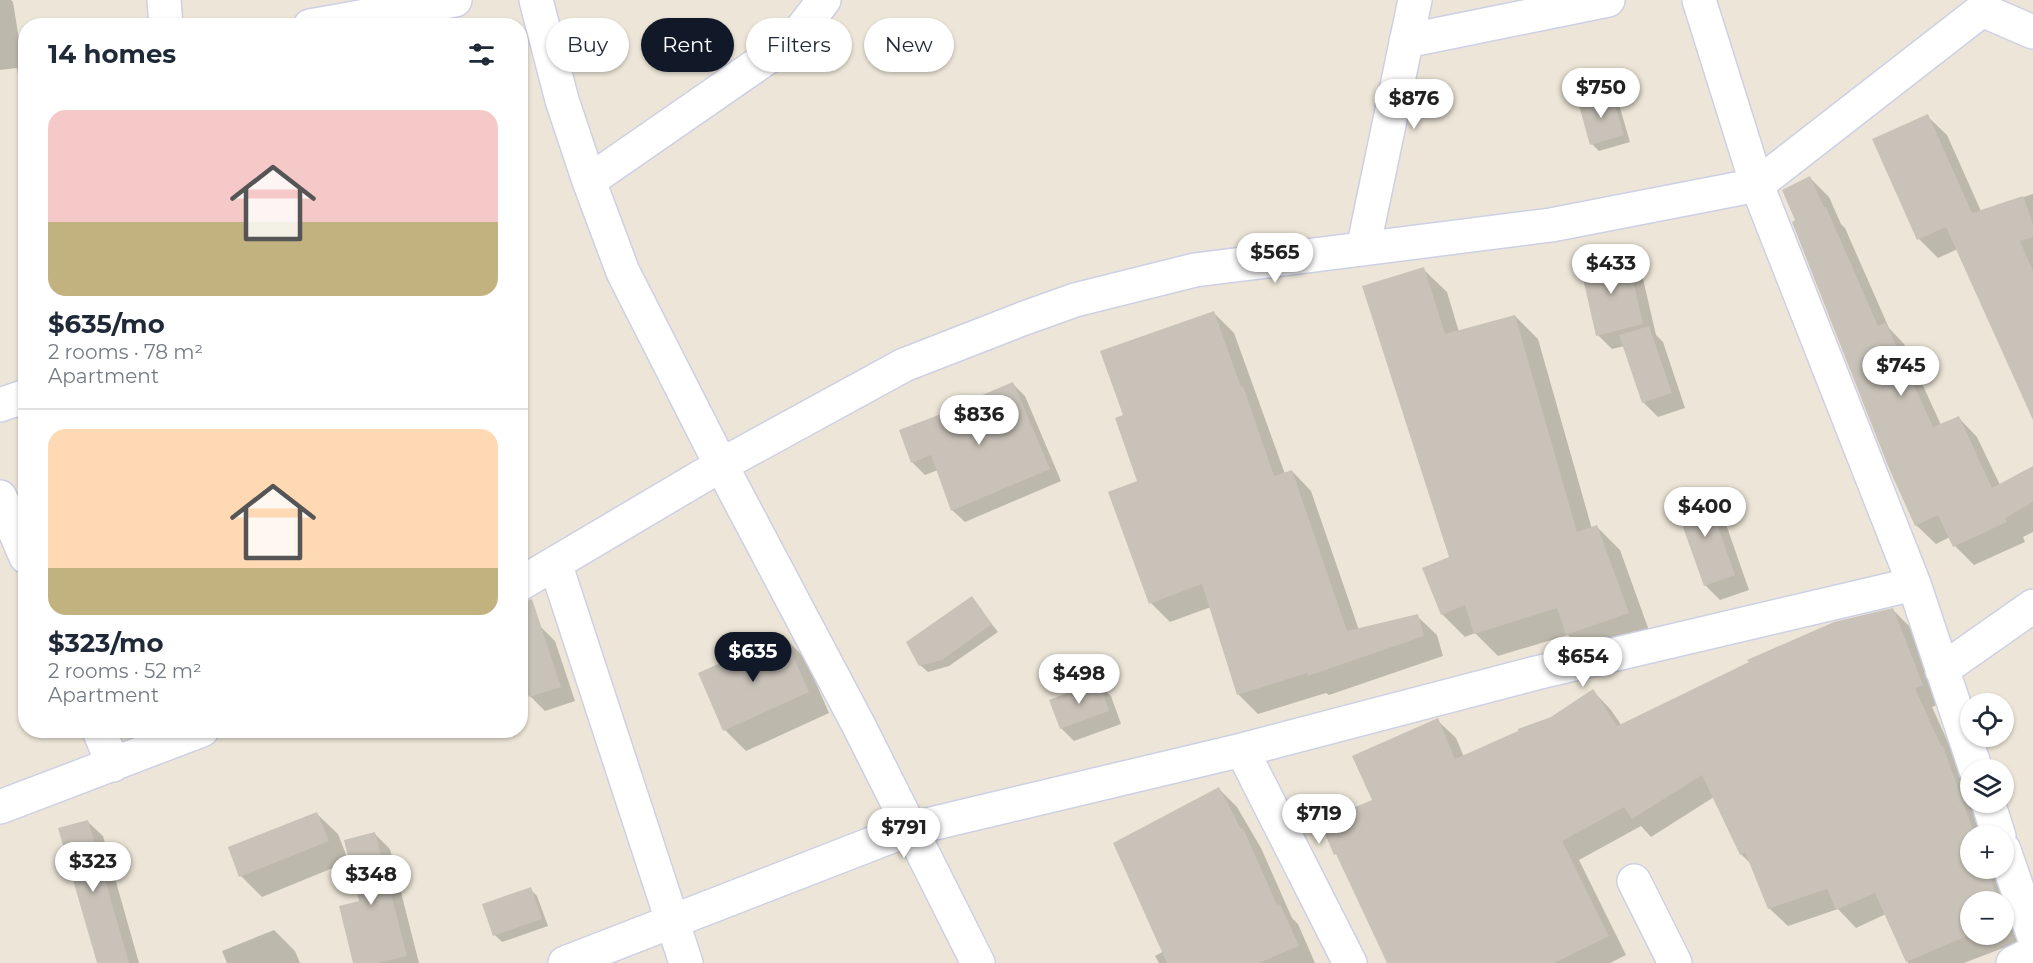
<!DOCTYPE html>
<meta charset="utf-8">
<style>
:root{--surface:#fff;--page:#f6f6f7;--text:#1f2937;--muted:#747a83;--line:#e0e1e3;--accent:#111827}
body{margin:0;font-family:Montserrat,sans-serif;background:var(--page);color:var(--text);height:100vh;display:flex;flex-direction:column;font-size:22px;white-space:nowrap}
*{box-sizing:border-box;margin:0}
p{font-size:20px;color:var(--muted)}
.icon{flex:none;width:33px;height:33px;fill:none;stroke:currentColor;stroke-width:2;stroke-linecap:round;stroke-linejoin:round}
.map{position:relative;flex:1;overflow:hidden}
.details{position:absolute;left:18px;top:18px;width:510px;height:720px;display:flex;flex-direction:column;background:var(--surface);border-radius:24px;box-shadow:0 2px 4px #0004}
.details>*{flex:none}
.hud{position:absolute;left:546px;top:18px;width:570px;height:54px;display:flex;gap:12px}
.fabs{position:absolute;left:1960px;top:693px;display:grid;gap:12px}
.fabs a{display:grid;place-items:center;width:54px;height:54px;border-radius:50%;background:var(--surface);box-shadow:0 2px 4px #0004;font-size:30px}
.price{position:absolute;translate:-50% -51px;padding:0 14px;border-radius:21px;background:#fff;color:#222;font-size:20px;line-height:39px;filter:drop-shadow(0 2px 3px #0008)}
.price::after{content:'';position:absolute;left:50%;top:36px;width:18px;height:14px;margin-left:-9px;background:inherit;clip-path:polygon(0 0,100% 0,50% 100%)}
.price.active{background:var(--accent);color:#fff}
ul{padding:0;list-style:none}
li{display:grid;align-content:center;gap:12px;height:318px;padding:0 30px}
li+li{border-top:2px solid var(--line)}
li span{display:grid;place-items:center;height:186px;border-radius:18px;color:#555}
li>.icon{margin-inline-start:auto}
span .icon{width:108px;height:108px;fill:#fffc;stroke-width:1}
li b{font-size:26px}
h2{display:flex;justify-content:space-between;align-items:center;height:72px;padding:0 30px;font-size:26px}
.chip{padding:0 21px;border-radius:27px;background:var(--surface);box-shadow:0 2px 4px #0004;font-size:21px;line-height:54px}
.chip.active{background:var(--accent);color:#fff}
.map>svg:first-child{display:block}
</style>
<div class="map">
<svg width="2033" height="963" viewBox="0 0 2033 963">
<rect width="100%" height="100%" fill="#ede6d8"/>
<path fill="#0003" fill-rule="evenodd" d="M0 0H11L13 2 22 58 26 57V130L17 68 0 70Z
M1611 94 1618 101 1630 142 1599 151 1592 144Z
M1927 116 1947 135 1981 211 2033 194V417L1958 249 1938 258 1919 239Z
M1810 178 1829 197 1841 224 1845 228 1889 328 1904 344 1941 425 1958 417 1977 437 2000 485 2033 467V532L2023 537 2025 542 1974 565 1955 546 1950 537 1936 544 1916 525 1797 221Z
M1626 256 1641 270 1656 335 1663 342 1685 408 1658 417 1643 402 1625 346 1612 349 1598 335Z
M1423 269 1447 292 1459 332 1515 316 1538 339 1592 529 1597 527 1620 550 1651 636 1591 658 1568 635 1498 656 1475 633 1465 637 1442 614 1451 558Z
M1214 313 1234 333 1285 474 1292 471 1311 491 1359 630 1417 616 1437 635 1443 656 1329 695 1326 693 1258 714 1238 694 1211 607 1170 622 1151 603 1139 482 1125 416Z
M1013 384 1025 396 1061 481 965 522 952 510 938 470 925 475 912 462 951 412Z
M1705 492 1720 507 1749 590 1720 600 1705 585Z
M971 598 998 632 949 666 928 672 920 665Z
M1893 610 1911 628 1940 704 1932 707 1957 762 1961 766 1971 794V802H1974L1986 836H1971V868H1998L2024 940 1964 963H1908L1886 914 1856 928 1838 909 1788 926 1769 908 1752 865 1741 854 1714 797 1651 837 1641 826 1579 860 1626 955 1610 963H1389L1341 859 1336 854 1374 801 1437 720 1456 738 1464 757 1552 719 1593 691 1611 710 1622 726ZM1971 902H2004V934H1971Z
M541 627 555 641 575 701 545 711 531 697 520 667Z
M784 637 805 658 829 713 746 751 725 730Z
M1098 683 1111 696 1121 724 1074 741 1061 728Z
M1219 789 1237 807 1261 848 1292 918 1298 924 1315 963H1159L1155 956 1164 951Z
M316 813 338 834 349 862 375 834 390 849 419 963H355L361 902 350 861 262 897 241 876Z
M88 822 103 836 139 963H99Z
M530 889 537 896 548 926 502 942 495 935Z
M274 930 295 951 300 963H227L222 951Z"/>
<path fill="#c8c2b8" d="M1611 92 1624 135 1590 145 1578 102Z
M1928 114 1972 213 2023 196 2033 224V237L2020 241 2033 271V420L1946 227 1917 240 1872 139Z
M1810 176 1824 207H1826L1878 326 1886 323 1933 427 1959 416 1992 488 2033 466V502L2005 518 2007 522 1953 547 1938 515 1915 526 1888 466 1792 222 1795 220 1782 190Z
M1627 254 1643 324 1596 336 1580 265Z
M1424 267 1445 334 1515 315 1577 532 1597 525 1629 613 1566 635 1557 608 1474 634 1465 605 1441 615 1422 568 1449 557 1362 286Z
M1214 311 1241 387 1243 386 1274 476 1292 470 1347 631 1418 614 1424 636 1308 676 1307 673 1237 695 1202 584 1149 604 1108 492 1137 481 1115 418 1123 415 1100 351Z
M1649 326 1672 393 1642 403 1619 335Z
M1013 382 1050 469 951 511 931 455 911 463 899 430 949 411V409Z
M1705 490 1735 575 1704 586 1674 502Z
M972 596 992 624 942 660 919 666 906 642Z
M532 599 561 687 529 697 520 671V603Z
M1893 608 1923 685 1915 688 1941 746H1943L1975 836H1971V868H1987L1999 902H1971L1972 934 1906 962 1875 893 1836 910 1827 889 1768 909 1745 852 1740 855 1702 775 1632 819 1624 807 1562 841 1609 936 1554 963H1387L1336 854 1334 855 1320 822 1372 800 1352 756 1438 718 1455 759 1518 731V729L1551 717 1593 689 1617 726 1749 662 1747 660 1834 622Z
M784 635 809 692 723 731 698 673Z
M1099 681 1109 711 1060 729 1049 700Z
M1219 787 1241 829 1243 828 1277 905 1280 904 1299 946 1259 963H1167L1113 843Z
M317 812 329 841 239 877 228 847Z
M88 820 129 963H97L58 828Z
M375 832 407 956 377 963H353L339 906 359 901 344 840Z
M531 887 542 919 493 936 482 904Z"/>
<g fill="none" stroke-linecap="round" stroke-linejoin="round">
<g stroke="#cdd0e4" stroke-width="36">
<path id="street" d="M164 0 166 26
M536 0 562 100 589 181 623 272 721 465 859 726 978 963
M1699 0 1757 185 1914 584 1976 770
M310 26 455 0
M1406 41 1608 0
M589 181 794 39 824 0
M1363 249 1415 0
M0 405 26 396
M0 497 26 557
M555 563 686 963
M520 584 721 465 904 365 1022 319 1075 300 1195 270 1551 225 1757 185 1982 10 2033 32
M1942 670 2033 606
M99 730 113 765
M1242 750 1350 963
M1988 802 1999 836
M0 807 202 730
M2004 850 2033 934
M1634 881 1675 963
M565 963 910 829 1242 750 1536 673 1914 584
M2013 963 2033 953"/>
</g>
<use href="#street" stroke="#fff" stroke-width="33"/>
</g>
</svg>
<div class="fabs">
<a><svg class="icon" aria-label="locate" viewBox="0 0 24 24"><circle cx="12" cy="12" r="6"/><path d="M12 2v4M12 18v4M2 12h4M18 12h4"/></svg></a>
<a><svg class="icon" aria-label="layers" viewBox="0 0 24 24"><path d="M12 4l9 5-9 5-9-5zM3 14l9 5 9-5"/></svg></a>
<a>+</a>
<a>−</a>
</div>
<b class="price" style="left:1601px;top:119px">$750</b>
<b class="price" style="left:1414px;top:130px">$876</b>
<b class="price" style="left:1275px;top:284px">$565</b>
<b class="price" style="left:1611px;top:295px">$433</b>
<b class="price" style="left:1901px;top:397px">$745</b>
<b class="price" style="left:979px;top:446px">$836</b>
<b class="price" style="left:1705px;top:538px">$400</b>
<b class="price active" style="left:753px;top:683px">$635</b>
<b class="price" style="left:1583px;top:688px">$654</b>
<b class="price" style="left:1079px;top:705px">$498</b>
<b class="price" style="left:1319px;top:845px">$719</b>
<b class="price" style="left:904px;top:859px">$791</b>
<b class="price" style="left:93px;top:893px">$323</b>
<b class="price" style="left:371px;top:906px">$348</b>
<div class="hud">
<a class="chip">Buy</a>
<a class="chip active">Rent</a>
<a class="chip">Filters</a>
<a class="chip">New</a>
</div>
<section class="details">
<h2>14 homes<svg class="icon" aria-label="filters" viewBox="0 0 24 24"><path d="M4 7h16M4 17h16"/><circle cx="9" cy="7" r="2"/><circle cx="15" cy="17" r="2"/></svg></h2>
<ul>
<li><span style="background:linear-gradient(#f6c9c9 60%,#c2b280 0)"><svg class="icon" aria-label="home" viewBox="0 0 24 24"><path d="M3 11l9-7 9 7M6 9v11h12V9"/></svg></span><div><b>$635/mo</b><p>2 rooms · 78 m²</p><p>Apartment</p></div></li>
<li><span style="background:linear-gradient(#ffd9b3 75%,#c2b280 0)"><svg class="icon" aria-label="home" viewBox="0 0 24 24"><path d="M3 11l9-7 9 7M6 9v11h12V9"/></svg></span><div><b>$323/mo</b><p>2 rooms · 52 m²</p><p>Apartment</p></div></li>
</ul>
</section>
</div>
